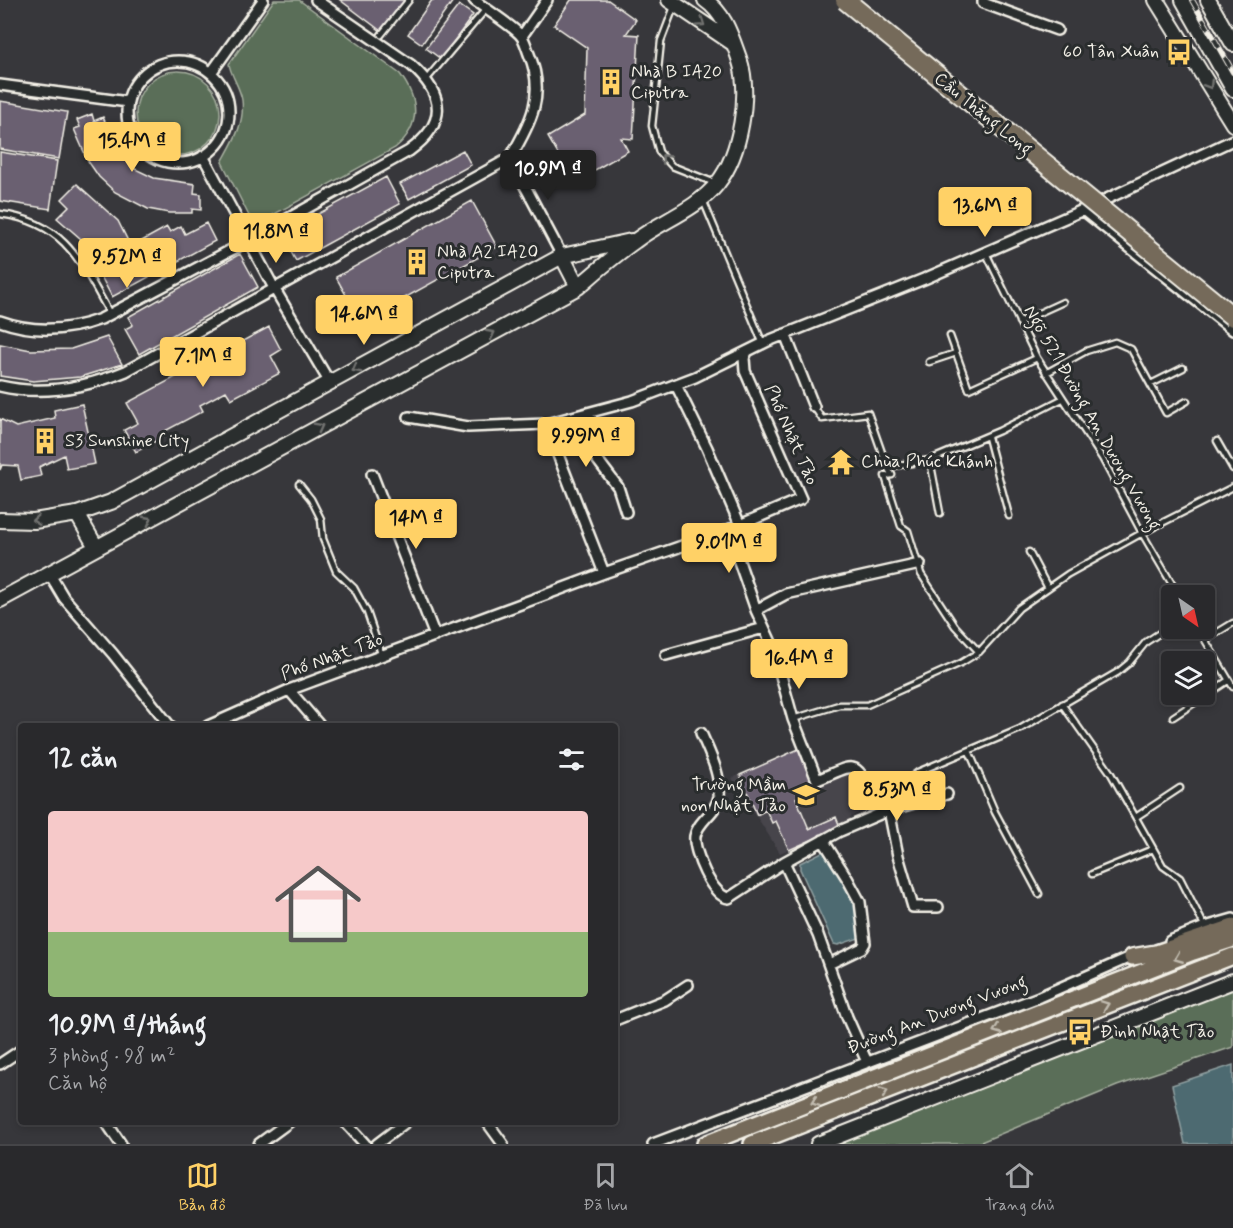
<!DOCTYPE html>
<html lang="vi">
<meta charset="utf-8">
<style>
:root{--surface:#29292c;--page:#313134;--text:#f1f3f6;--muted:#a5a6a9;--line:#454548;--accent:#ffd166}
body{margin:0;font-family:Mynerve,sans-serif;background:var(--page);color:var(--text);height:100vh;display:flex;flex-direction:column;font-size:22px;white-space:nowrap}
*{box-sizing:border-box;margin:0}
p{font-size:20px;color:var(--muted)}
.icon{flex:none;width:33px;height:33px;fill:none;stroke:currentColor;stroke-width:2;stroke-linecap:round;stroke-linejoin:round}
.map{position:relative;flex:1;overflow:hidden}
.sheet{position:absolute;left:18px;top:723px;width:600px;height:402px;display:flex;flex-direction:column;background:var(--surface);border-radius:6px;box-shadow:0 3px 9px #0003,0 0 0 2px var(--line)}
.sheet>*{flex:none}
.needle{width:39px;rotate:146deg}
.buttons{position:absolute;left:1161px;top:585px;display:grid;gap:12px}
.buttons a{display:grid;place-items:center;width:54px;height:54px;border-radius:6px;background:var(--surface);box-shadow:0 3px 9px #0003,0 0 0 2px var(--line);font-size:30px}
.price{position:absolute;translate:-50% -51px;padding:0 14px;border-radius:6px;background:var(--accent);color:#111;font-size:20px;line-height:39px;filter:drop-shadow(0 2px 3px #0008)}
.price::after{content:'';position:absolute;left:50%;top:36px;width:18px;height:14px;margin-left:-9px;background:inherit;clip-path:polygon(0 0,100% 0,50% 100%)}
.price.active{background:#222;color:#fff}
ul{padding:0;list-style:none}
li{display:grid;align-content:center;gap:12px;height:318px;padding:0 30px}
li span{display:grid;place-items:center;height:186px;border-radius:6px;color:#555}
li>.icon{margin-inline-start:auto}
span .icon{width:108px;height:108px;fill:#fffc;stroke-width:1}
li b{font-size:26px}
h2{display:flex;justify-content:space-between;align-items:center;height:72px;padding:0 30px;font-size:26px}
.tab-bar{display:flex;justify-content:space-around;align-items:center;height:84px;border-top:2px solid var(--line);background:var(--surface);font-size:16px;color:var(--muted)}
.tab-bar a{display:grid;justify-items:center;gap:3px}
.tab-bar .active{color:var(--accent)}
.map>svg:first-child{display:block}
</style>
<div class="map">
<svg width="1233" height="1144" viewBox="0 0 1233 1144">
<rect width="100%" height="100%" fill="#37373b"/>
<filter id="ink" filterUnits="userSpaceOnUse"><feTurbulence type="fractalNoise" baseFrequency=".0167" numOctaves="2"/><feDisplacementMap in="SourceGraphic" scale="12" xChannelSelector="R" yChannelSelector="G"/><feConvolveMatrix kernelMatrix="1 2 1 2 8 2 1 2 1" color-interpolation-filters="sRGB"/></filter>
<g filter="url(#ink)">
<path fill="#47444b" d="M801 748 816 784 850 770 858 774 876 805 850 817 849 824 780 853 732 778Z"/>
<path fill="#5a6e58" stroke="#a7b0a0" stroke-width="1.5" d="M274 0H299L400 74C420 101 421 126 395 148L262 221 249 216 222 162C233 142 245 124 242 100 240 87 231 76 229 64Z
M136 113a42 42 0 1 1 84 0a42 42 0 1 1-84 0Z
M1233 981V1047L1117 1086 976 1144H819Z"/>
<path fill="#4d6a71" stroke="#90a0a1" stroke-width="1.5" d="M822 852H826C843 875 866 907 859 938L838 945 834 944 800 869V863Z
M1233 1065V1144H1185L1172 1085Z"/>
<path fill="#6b6171" stroke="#f4f1e8" stroke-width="1.5" d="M340 0H410L388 30 381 31Z
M432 0 453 1 422 44 408 34Z
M571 0H608L636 20 626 34 639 35 633 139 621 138 628 151 574 182 548 137 585 115 587 48 554 25Z
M459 5 473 15 441 59 426 48Z
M0 101 67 112 59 159 0 149Z
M92 114 94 121 103 117 116 146 133 168 154 178 195 184 194 193 201 194V210L192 209V213H169L148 209 115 192 99 177 88 161 74 129 80 127 77 120Z
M463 150 471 165 409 199 400 184Z
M0 152 57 161 50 209 0 201Z
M386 177 400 204 296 261 281 234Z
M77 184 118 221 131 247 167 227 170 232 181 226 185 234 206 223 215 241 112 297 81 239 57 218 69 206 62 199Z
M472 201 497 247 361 322 336 277Z
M240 254 258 287 139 354 125 329 133 325 128 317Z
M269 327 281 350 271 356 280 373 231 399 226 391 200 405 203 411 163 432 165 436 136 452 124 430 138 423 127 403Z
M107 337 122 364 80 377 33 381 0 376V344L31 350 71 349Z
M82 404 95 464 67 469 64 455 39 467 41 476 21 480 18 466 2 465 0 470V419L16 427 55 418 54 410Z
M801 748 818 788 796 798 809 829 836 817 840 827 789 850 776 821 772 823 766 810 757 815 740 775Z"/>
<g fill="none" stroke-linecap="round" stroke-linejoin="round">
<g stroke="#f4f1e8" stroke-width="9">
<path id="lane" d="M674 7 661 41 652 126 659 152 672 166 715 183
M381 35 409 0
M426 80 486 9
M703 200 763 344
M0 214C65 222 81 262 110 314
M986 253 1037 358 1102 458 1142 533 1179 596
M1019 322 1063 302
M950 336 969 389 1037 358
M929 362 956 353
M1046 373 1086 351 1115 342 1131 349 1166 413 1187 401
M1151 384 1183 368
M814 407 822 419 868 413 887 467 892 475 885 476 901 526 908 531 921 574 955 626 979 652
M988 437 1009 516
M1217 441 1233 469
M930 460 940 513
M887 467 930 460 999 431 1062 399
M299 484 311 499 321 519 323 539 336 571 354 588 367 612 382 656
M1029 552 1048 588
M1198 628 1233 687
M1205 640 1233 623
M1062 704 1110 772 1163 866 1180 878 1205 927
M1173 717 1229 680
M793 719 839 705H867L961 663 979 652 1019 608 1068 574 1142 533 1233 487
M969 751 995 812 1039 894
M889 810 883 798 918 772 1020 729 1118 672 1129 663 1146 642 1172 625
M1136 817 1180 788
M1092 874 1153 849"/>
</g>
<g stroke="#f4f1e8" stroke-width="14">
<path id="street" d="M983 0V3L1057 30
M522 36 547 0
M127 112a51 51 0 1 1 102 0a51 51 0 1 1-102 0Z
M211 73 263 0
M0 85 128 102
M203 156 274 288 330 383
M510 158 562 256
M1083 210 1233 330
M0 321C33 333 68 331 101 319L248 241 409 151C448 123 445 95 411 65L316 0
M785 334 814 407
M676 385 707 448 740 525
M0 386C42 396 87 387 126 371L510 158C531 123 546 94 529 54 527 49 525 41 522 37 516 28 484 8 474 0
M591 413 593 454 618 487 626 512
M409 417 468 427 546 424 632 401 695 377 768 341 924 279 1083 210 1233 140
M546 424 604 573
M372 474 435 636
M728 530 756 610 773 647 793 719 817 780C856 764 853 758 874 797L883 798
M49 573 64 598 113 654 170 726
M756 610 786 594 920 564
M666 655 764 628
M289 690 320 726
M208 726 289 690 604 573 728 530 801 499 745 371 744 358 747 352
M701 733C709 752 721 774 719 796 717 813 698 820 695 836 693 851 712 897 729 898L784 862
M889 810 898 856 913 907H938
M823 840 847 878 860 902 865 943 862 948 829 964
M1170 941 1205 927 1233 919
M615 1020 665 1000 688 985
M867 1062 847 1017 818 935 784 862 840 831 889 810 947 794
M0 1064 21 1050
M106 1122 121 1144
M345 1122 365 1144
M487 1122 503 1144
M259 1144 289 1122
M377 1144 406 1122
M653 1144 1039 997 1135 955"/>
</g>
<g stroke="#f4f1e8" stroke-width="18">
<path id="secondary" d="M669 0 734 44
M1156 0 1233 124
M1183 0 1233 89
M1208 0 1233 44
M562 256 578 287
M77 514 96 547
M0 520 34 521 77 514 111 502 562 256 631 241
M0 600 578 287C597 271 615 255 635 241 661 221 696 210 717 184 741 154 751 93 739 58 731 36 725 14 705 0
M818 1144 1233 981"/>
</g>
<g stroke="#f4f1e8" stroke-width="20">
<path id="primary" d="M1132 957 1156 953 1233 927
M705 1144 1193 952 1233 939
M752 1144 1233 956"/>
</g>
<use href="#lane" stroke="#2a2d2e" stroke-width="4.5"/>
<use href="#street" stroke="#2a2d2e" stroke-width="9"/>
<use href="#secondary" stroke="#2a2d2e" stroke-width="14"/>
<use href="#primary" stroke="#746a5a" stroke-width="15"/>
<g stroke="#f4f1e8" stroke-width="6">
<path id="rail" d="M1192 0 1233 72"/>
</g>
<use href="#rail" stroke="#2a2d2e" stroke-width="4" stroke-dasharray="11" stroke-linecap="butt"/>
<g stroke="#f4f1e8" stroke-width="22" stroke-linecap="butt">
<path id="highway-bridge" d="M845 0 1233 317"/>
</g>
<use href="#highway-bridge" stroke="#746a5a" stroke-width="18"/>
</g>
<defs><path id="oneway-chevron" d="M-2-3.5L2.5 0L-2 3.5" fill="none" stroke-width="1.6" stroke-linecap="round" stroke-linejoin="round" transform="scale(1.5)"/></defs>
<g stroke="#71726f">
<use href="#oneway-chevron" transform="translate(701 23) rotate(35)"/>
<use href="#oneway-chevron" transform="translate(1209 85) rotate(58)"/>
<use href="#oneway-chevron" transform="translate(665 158) rotate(-134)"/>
<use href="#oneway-chevron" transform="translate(491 334) rotate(-28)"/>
<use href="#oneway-chevron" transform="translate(356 369) rotate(151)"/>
<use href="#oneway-chevron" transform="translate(319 427) rotate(-28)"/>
<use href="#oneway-chevron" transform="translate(36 520) rotate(175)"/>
<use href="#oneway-chevron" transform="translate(148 520) rotate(-28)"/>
</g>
<g stroke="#c1bbaf">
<use href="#oneway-chevron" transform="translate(1178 958) rotate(158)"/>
<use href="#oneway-chevron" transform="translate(1105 1005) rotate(-21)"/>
<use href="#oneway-chevron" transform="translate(997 1030) rotate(158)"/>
<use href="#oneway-chevron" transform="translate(884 1092) rotate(-21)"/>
<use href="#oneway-chevron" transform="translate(815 1102) rotate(159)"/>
</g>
</g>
<defs>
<g id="bus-bare" transform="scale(2.07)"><path d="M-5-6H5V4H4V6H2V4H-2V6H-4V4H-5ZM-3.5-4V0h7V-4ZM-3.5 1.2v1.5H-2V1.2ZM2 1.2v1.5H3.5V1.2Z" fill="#ffd166" stroke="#2a2d2e" stroke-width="2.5" paint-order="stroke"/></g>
<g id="building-bare" transform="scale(2.07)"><path d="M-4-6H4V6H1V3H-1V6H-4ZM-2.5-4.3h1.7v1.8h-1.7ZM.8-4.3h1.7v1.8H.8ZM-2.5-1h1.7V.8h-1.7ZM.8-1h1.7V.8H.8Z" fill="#ffd166" stroke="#2a2d2e" stroke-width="2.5" paint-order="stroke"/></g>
<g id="temple-bare" transform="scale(2.07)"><path d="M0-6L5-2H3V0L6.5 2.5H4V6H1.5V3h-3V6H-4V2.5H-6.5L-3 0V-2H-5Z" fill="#ffd166" stroke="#2a2d2e" stroke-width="2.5" paint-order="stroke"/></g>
<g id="school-bare" transform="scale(2.07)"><path d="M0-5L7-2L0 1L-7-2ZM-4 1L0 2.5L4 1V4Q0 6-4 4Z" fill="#ffd166" stroke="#2a2d2e" stroke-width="2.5" paint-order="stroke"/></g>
</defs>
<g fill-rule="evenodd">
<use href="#bus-bare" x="1179" y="52"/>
<use href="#building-bare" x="611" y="82"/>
<use href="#building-bare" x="417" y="262"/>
<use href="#building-bare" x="45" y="441"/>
<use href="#temple-bare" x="841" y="462"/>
<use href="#school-bare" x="806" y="795"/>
<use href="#bus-bare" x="1080" y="1032"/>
</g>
<g text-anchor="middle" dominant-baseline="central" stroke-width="6" stroke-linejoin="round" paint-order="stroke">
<g font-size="18" fill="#f4f1e8" stroke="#2a2d2e" text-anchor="start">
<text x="1159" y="52" text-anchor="end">60 Tân Xuân</text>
<text x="631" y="72">Nhà B IA20<tspan x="631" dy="21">Ciputra</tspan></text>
<text x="437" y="252">Nhà A2 IA20<tspan x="437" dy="21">Ciputra</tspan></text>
<text x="65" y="441">S3 Sunshine City</text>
<text x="861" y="462">Chùa Phúc Khánh</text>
<text x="786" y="785" text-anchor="end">Trường Mầm<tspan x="786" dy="21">non Nhật Tảo</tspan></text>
<text x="1100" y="1032">Đình Nhật Tảo</text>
</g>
<g font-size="18" fill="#f4f1e8" stroke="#2a2d2e">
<text transform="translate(983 114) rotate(39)">Cầu Thăng Long</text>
<text transform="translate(1092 418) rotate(60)">Ngõ 521 Đường An Dương Vương</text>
<text transform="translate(791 435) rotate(66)">Phố Nhật Tảo</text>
<text transform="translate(332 657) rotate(-20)">Phố Nhật Tảo</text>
<text transform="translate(937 1015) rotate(-21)">Đường An Dương Vương</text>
</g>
</g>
</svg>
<div class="buttons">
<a><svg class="needle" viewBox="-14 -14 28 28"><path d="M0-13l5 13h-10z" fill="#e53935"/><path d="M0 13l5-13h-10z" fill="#a5a6a9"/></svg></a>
<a><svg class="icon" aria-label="layers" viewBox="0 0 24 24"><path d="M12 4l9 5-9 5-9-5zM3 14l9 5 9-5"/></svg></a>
</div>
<b class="price" style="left:132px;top:173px">15.4M ₫</b>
<b class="price active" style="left:548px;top:201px">10.9M ₫</b>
<b class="price" style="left:985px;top:238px">13.6M ₫</b>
<b class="price" style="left:276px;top:264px">11.8M ₫</b>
<b class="price" style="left:127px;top:289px">9.52M ₫</b>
<b class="price" style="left:364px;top:346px">14.6M ₫</b>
<b class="price" style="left:203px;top:388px">7.1M ₫</b>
<b class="price" style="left:586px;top:468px">9.99M ₫</b>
<b class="price" style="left:416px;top:550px">14M ₫</b>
<b class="price" style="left:729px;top:574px">9.01M ₫</b>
<b class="price" style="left:799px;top:690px">16.4M ₫</b>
<b class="price" style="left:897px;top:822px">8.53M ₫</b>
<section class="sheet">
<h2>12 căn<svg class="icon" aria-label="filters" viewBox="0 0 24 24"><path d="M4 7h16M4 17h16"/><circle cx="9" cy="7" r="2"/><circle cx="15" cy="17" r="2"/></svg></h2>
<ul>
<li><span style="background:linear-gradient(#f6c9c9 65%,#8fb573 0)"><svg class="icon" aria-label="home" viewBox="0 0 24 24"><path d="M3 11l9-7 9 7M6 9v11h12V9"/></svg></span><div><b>10.9M ₫/tháng</b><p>3 phòng · 98 m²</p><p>Căn hộ</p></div></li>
</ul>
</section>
</div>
<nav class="tab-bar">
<a class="active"><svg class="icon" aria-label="map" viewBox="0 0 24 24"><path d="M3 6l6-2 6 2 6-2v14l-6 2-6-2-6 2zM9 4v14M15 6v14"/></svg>Bản đồ</a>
<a><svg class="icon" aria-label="saved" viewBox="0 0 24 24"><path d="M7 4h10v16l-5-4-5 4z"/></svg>Đã lưu</a>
<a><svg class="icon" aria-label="home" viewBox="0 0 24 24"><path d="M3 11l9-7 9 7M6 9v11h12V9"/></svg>Trang chủ</a>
</nav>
